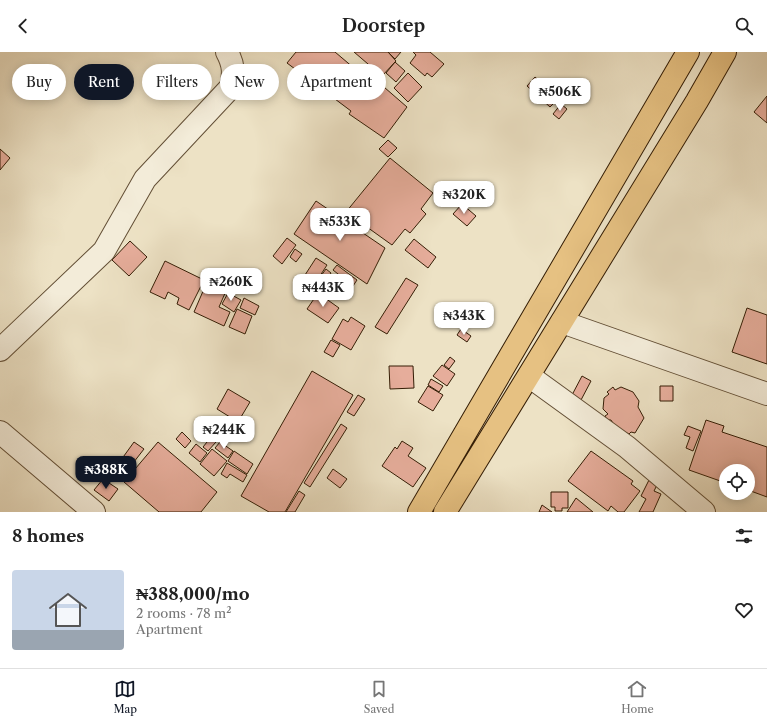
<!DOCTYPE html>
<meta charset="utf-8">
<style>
:root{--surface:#fff;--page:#f2f2f2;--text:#222;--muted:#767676;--line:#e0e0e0;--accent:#111827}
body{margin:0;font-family:"Libre Caslon Text",serif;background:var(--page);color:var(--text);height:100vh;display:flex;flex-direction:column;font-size:15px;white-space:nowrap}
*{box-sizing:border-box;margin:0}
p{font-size:13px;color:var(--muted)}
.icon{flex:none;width:22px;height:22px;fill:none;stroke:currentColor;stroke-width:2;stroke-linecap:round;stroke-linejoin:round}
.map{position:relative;height:460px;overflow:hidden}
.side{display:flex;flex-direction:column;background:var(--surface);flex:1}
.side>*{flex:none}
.guide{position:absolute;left:12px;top:12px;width:400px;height:36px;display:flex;gap:8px}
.buttons{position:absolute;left:719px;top:412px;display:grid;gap:8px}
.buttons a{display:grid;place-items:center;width:36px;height:36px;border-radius:50%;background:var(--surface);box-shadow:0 2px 10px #0003;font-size:20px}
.price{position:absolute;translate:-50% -34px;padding:0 9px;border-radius:8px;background:#fff;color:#222;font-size:13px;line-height:26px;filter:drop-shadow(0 1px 2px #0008)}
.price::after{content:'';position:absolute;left:50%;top:24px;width:12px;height:9px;margin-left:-6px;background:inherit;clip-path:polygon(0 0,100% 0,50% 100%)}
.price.active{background:var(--accent);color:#fff}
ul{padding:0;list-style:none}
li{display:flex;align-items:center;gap:12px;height:100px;padding:0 12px}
li span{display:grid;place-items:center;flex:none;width:112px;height:80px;border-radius:4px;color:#555}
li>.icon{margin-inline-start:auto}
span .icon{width:48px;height:48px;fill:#fffc;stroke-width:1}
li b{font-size:17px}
h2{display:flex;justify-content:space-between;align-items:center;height:48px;padding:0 12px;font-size:17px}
.pill{padding:0 14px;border-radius:18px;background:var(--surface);box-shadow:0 2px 10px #0003;font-size:14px;line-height:36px}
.pill.active{background:var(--accent);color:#fff}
header{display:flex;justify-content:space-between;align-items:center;height:52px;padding:0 12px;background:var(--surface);font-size:18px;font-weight:600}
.dock{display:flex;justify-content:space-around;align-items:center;height:56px;border-top:1px solid var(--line);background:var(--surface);font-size:11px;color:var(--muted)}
.dock a{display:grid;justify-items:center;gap:2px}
.dock .active{color:var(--accent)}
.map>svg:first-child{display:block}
</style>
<header><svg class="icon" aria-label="back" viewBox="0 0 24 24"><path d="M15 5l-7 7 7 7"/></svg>Doorstep<svg class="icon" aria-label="search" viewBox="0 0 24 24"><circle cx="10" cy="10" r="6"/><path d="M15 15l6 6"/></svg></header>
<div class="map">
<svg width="767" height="460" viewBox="0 0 767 460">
<rect width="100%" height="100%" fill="#ede2c5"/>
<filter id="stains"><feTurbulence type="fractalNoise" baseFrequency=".005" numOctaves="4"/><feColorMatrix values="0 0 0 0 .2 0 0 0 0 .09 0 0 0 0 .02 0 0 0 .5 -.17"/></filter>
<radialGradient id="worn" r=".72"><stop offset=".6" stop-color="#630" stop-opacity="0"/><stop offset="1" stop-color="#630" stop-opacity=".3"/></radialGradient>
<path fill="#e6ad9b" stroke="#341d05" d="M296 0H335L374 33 377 29 407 55 384 86 349 62 351 59 287 11Z
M354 0H401L395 7 388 0 396 9 382 24Z
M413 0H430L444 12 432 25 427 21 425 24 410 11 416 3Z
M395 10 405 19 396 30 386 21Z
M408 21 422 35 408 50 394 36Z
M535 25 561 48 557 53 554 51 550 55 527 34Z
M767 44V71L754 60Z
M561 52 567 57 559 67 553 62Z
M388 88 397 96 388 105 379 97Z
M0 97 10 106 0 118Z
M390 106 433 141 421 157 426 162 410 181 405 177 392 193 346 160Z
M316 149 385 196 367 232 294 182Z
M462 152 476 164 467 174 453 162Z
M287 186 296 193 282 212 273 204Z
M414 187 436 205 428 216 405 198Z
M130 189 147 205 129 224 112 208Z
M295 197 302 202 296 210 290 205Z
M316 206 327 213 316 230 305 223Z
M165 209 204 228 189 258 177 252 179 246 168 240 165 247 150 240Z
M337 213 357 228 353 234 333 218Z
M326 217 331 221 321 236 315 232Z
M334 223 344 230 337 240 327 234Z
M406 226 418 233 387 282 375 275Z
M207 230 226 239 219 255 230 260 224 274 194 260Z
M228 241 241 248 234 260 222 252Z
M318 241 339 256 328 271 307 257Z
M244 246 259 254 255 263 240 256Z
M747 256 767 263V312L732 300Z
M237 257 252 264 245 282 229 275Z
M351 265 365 274 351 298 332 287 343 267 348 270Z
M461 277 471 284 467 290 457 283Z
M331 288 340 293 333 305 324 300Z
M450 305 455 309 449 317 444 313Z
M442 313 455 322 447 334 433 324Z
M389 314H413L414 336 390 337Z
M312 319 353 343 285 460H269L241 444Z
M582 324 591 329 581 348 572 343Z
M431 327 443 334 439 340 428 333Z
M428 334 443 343 433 359 418 350Z
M660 334H673V349H660Z
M613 335 615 338 621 335 633 340 639 349 638 355 644 366 635 381 631 380 629 382 616 376 611 368H607L605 364 608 362 603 357 604 346 609 342 607 340Z
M228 337 250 350 238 370 217 357Z
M358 343 365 347 354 364 347 360Z
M706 368 724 374 722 380 767 395V445L748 438V419H726V431L689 418Z
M341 372 347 376 310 435 304 431Z
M214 373 227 382 221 390 208 381Z
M688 374 701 379 693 399 686 396 690 385 684 383Z
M182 380 191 389 185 396 176 387Z
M211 385 216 390 208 399 203 395Z
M402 389 413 396 408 404 426 416 413 435 382 414 395 395 397 397Z
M134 390 144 397 130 415 121 408Z
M158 390 217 440 201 460H159L124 430Z
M220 390 233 399 228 406 215 396Z
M196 392 207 401 200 410 189 401Z
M212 397 227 409 214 424 200 412Z
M234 399 253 412 247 422 228 409Z
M591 399 633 429 631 432 640 439 624 460H618L611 454 608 459 568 429Z
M227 411 247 423 243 430 230 422 227 426 221 422Z
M333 417 347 427 340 436 327 426Z
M650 426 659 429 654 439 661 442 653 460H639L646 447 641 444Z
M103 427 118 437 109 449 94 438Z
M299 439 305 443 295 460H286Z
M551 440H568V456H562V459H555V455H551Z
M576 446 593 460H567Z
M542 453 552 460H539Z"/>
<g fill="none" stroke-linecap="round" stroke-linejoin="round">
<g stroke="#624e35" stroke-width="24">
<path id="minor" d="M562 270 767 342
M0 298 104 199 145 127 231 35C234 21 234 13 227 0
M529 324 627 395 704 460
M0 380 94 460"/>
</g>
<g stroke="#341d05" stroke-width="24">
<path id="major" d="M419 460 688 0
M445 460 697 49 725 0"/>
</g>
<use href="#minor" stroke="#f3ecd9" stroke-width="22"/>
<use href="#major" stroke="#e6c182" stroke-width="22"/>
</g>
<rect width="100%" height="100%" filter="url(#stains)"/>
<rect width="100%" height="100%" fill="url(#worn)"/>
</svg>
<div class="buttons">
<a><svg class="icon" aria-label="locate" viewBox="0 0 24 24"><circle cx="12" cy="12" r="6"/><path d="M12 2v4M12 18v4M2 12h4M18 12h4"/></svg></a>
</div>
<b class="price" style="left:560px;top:60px">₦506K</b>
<b class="price" style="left:464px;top:163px">₦320K</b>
<b class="price" style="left:340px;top:190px">₦533K</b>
<b class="price" style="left:231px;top:250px">₦260K</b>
<b class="price" style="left:323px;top:256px">₦443K</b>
<b class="price" style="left:464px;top:284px">₦343K</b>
<b class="price" style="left:224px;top:398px">₦244K</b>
<b class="price active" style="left:106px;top:438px">₦388K</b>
<div class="guide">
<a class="pill">Buy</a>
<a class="pill active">Rent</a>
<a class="pill">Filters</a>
<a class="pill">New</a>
<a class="pill">Apartment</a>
</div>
</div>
<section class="side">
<h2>8 homes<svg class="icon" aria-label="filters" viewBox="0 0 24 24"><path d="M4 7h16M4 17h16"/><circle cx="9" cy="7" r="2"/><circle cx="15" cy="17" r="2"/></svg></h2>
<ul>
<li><span style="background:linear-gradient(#c9d6e8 75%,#9aa5b1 0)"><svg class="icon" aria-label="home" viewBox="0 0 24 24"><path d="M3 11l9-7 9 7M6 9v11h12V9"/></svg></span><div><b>₦388,000/mo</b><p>2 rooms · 78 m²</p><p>Apartment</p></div><svg class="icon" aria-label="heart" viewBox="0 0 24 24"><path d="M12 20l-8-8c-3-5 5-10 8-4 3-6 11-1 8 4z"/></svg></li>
</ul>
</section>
<nav class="dock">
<a class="active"><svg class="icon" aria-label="map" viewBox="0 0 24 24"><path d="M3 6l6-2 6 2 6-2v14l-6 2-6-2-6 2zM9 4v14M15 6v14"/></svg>Map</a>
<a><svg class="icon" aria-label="saved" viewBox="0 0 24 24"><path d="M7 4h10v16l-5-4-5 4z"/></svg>Saved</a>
<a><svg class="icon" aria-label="home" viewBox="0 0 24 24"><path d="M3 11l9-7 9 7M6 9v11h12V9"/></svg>Home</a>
</nav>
